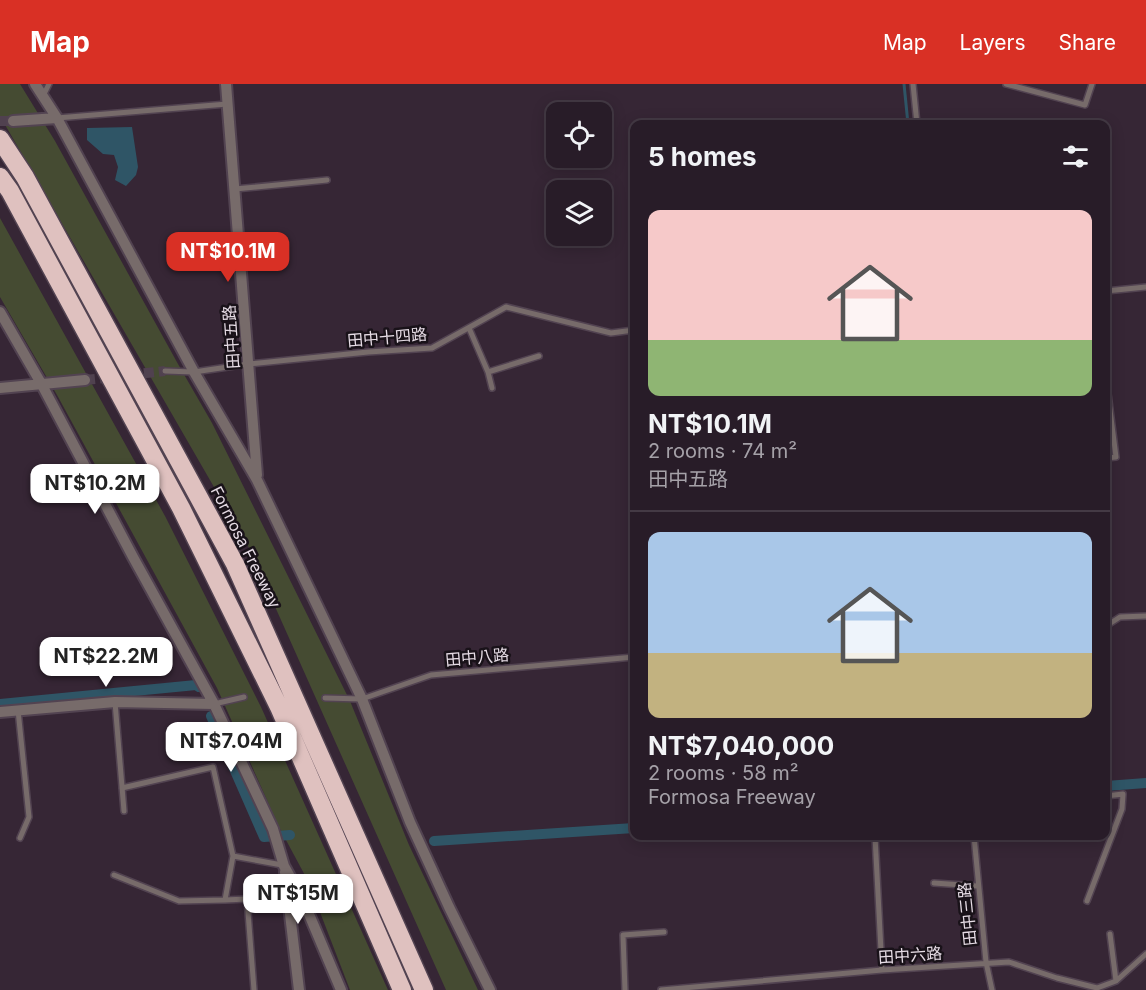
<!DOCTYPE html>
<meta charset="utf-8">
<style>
:root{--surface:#281c28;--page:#302530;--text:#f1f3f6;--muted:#a5a1a8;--line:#443a45;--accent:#d93025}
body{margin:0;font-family:Inter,"Noto Sans TC",sans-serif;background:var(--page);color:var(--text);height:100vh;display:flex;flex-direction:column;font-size:22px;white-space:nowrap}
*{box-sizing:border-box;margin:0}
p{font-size:20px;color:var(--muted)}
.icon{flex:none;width:33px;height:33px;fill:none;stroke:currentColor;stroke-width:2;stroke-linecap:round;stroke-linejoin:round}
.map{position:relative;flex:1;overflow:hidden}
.details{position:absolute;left:630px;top:36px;width:480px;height:720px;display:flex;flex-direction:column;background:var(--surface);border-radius:12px;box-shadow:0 3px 15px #0003,0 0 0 2px var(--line)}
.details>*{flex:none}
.tools{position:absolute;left:546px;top:18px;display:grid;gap:12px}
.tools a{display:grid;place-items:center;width:66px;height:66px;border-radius:12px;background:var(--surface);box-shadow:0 3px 15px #0003,0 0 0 2px var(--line);font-size:30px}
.price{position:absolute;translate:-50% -51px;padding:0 14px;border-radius:12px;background:#fff;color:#222;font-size:20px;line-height:39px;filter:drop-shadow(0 2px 3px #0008)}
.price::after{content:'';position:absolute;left:50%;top:36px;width:18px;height:14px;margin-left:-9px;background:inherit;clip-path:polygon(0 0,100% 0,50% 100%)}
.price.selected{background:var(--accent);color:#fff}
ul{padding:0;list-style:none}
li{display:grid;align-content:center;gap:12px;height:318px;padding:0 18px}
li+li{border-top:2px solid var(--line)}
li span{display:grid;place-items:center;height:186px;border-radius:12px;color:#555}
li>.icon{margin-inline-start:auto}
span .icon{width:108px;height:108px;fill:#fffc;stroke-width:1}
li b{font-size:26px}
h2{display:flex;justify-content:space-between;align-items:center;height:72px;padding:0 18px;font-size:26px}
header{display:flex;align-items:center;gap:36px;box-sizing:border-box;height:84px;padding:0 30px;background:var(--accent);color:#fff}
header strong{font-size:28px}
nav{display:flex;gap:33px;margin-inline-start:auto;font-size:21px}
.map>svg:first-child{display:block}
</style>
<header>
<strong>Map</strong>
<nav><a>Map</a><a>Layers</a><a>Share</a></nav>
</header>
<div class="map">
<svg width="1146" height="906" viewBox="0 0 1146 906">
<rect width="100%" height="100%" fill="#362635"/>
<path fill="#454b32" d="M0 0H20L55 57 178 280 212 339 350 617 409 761 478 906H446L248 462 0 32Z
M0 134 165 432 261 623 388 906H350L308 797 279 743 217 604 57 311 0 213Z"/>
<path fill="#2f5566" d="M132 43 138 83 136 91 126 102 115 96 118 83 114 71 103 70 87 56V44Z"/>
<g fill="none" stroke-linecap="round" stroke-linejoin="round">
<path stroke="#2f5566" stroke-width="3" d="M904 0 908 40"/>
<path stroke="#2f5566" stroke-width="10" d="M0 620 196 601 199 603
M211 632 264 753 290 751
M1106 702 1146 699
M434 757 634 744"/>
<path stroke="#50414f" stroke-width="10" stroke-dasharray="10 5" stroke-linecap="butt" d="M0 37H13
M129 291 165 287
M85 296 114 293"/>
<g stroke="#524351" stroke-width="8">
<path id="service" d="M913 0 917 40
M1006 0 1085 21 1092 0
M43 12 49 0
M57 34 227 20
M235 105 327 96
M1106 207 1146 203
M469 244 488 288 492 304
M165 287 194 288 248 280 368 268 432 264 506 223 611 249 634 246
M488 288 539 272
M1106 294 1116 373 1106 374
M1106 542 1120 533 1146 532
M325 614 362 615 431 591 634 573
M115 618 124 727
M214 620 244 613
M18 626 29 733 20 754
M122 704 213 683 233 772 225 816 247 815 254 906
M875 752 882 886
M974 752 986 878 992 906
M233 772 282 781
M114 791 179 817 225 816
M934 799 977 802
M1087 817 1122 725 1123 710 1106 712
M1110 850 1116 897
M625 906 623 851 664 848
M661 906 882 886 1009 878 1057 894 1097 904 1116 897 1146 870"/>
</g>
<g stroke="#524351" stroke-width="14">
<path id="minor" d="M35 0 57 34 194 288 257 396 362 615 410 738 449 823 490 906
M226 0 257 391
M13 37 57 34
M0 228 42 301 133 473 214 620 273 745 284 782 303 816 341 906
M0 304 85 296
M0 628 115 618 214 620
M285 788 299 906"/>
</g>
<g stroke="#524351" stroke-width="21">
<path id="motorway" d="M0 55 25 93 235 480 424 906
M0 93 10 107 181 424 279 623 402 906"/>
</g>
<use href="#service" stroke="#776b6a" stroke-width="5"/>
<use href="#minor" stroke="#776b6a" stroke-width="10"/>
<use href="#motorway" stroke="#dfc1bf" stroke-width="18"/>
</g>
<g text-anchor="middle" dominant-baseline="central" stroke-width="5" stroke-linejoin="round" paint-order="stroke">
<g font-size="16" fill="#e6dce5" stroke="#191219">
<text transform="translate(231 253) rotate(-94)">田中五路</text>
<text transform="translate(387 253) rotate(-5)">田中十四路</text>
<text transform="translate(246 463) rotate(63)">Formosa Freeway</text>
<text transform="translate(477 573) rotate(-5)">田中八路</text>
<text transform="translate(967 830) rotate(-96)">田中三路</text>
<text transform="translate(910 871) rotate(-4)">田中六路</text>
</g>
</g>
</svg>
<div class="tools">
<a><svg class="icon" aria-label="locate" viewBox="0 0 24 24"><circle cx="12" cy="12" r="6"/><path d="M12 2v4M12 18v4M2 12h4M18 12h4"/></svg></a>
<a><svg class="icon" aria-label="layers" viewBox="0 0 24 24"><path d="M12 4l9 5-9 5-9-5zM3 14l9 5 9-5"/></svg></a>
</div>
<b class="price selected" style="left:228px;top:199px">NT$10.1M</b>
<b class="price" style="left:95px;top:431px">NT$10.2M</b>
<b class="price" style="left:106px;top:604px">NT$22.2M</b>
<b class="price" style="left:231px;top:689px">NT$7.04M</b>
<b class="price" style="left:298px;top:841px">NT$15M</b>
<section class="details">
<h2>5 homes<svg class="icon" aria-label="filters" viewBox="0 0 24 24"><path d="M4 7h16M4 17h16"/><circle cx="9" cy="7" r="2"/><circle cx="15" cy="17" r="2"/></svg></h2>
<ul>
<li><span style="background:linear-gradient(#f6c9c9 70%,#8fb573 0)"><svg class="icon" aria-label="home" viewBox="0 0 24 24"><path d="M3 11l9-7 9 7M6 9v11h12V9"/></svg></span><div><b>NT$10.1M</b><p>2 rooms · 74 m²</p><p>田中五路</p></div></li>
<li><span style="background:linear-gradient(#a9c7e8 65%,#c2b280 0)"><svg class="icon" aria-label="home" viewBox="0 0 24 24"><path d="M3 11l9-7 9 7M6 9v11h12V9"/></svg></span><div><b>NT$7,040,000</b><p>2 rooms · 58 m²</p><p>Formosa Freeway</p></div></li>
</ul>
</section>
</div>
